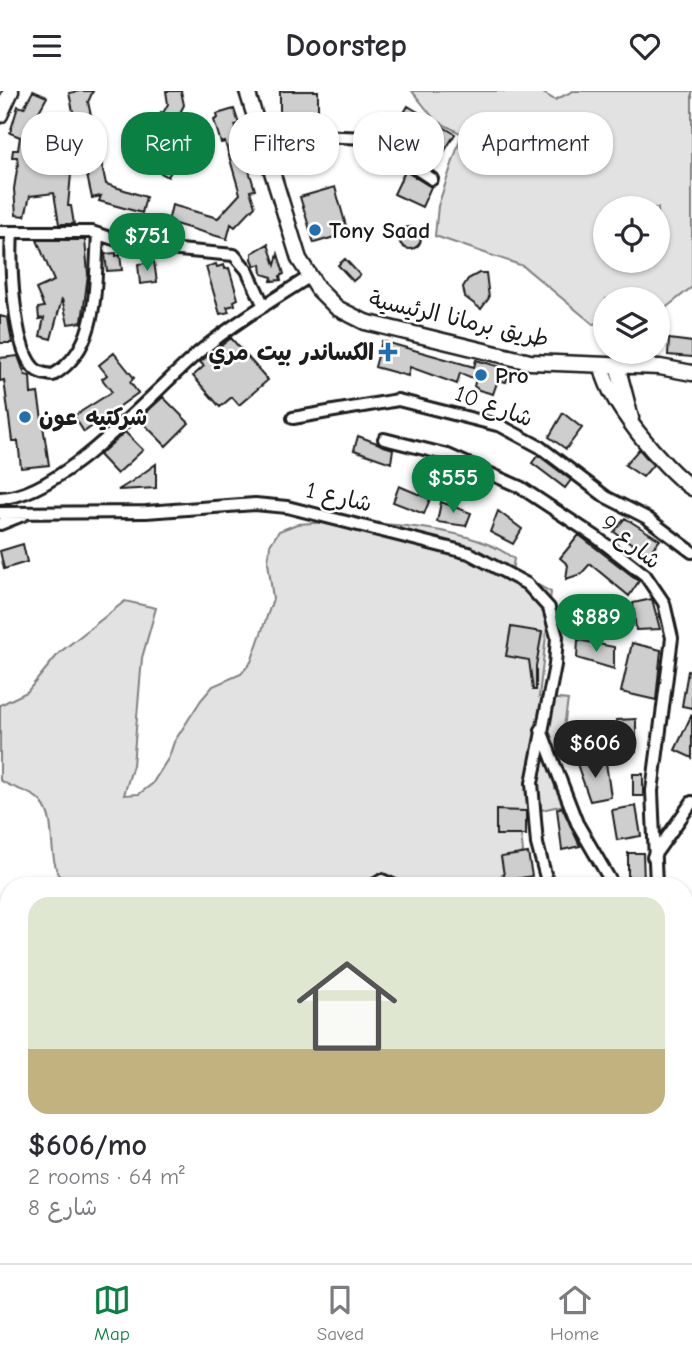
<!DOCTYPE html>
<meta charset="utf-8">
<style>
:root{--surface:#fff;--page:#f2f2f3;--text:#2b2b33;--muted:#7c7c81;--line:#e1e1e2;--accent:#0b8043}
body{margin:0;font-family:"Comic Neue","Playpen Sans Arabic",sans-serif;background:var(--page);color:var(--text);height:100vh;display:flex;flex-direction:column;font-size:26px;white-space:nowrap}
*{box-sizing:border-box;margin:0}
p{font-size:23px;color:var(--muted)}
.icon{flex:none;width:38px;height:38px;fill:none;stroke:currentColor;stroke-width:2;stroke-linecap:round;stroke-linejoin:round}
.map{position:relative;flex:1;overflow:hidden}
.details{position:absolute;left:0px;top:786px;width:693px;height:387px;display:flex;flex-direction:column;background:var(--surface);border-radius:28px 28px 0 0;box-shadow:0 2px 5px #0004}
.details>*{flex:none}
.top-card{position:absolute;left:21px;top:21px;width:651px;height:63px;display:flex;gap:14px}
.controls{position:absolute;left:593px;top:105px;display:grid;gap:14px}
.controls a{display:grid;place-items:center;width:77px;height:77px;border-radius:50%;background:var(--surface);box-shadow:0 2px 5px #0004;font-size:35px}
.price{position:absolute;translate:-50% -60px;padding:0 16px;border-radius:24px;background:var(--accent);color:#fff;font-size:23px;line-height:46px;filter:drop-shadow(0 2px 4px #0008)}
.price::after{content:'';position:absolute;left:50%;top:42px;width:21px;height:16px;margin-left:-10px;background:inherit;clip-path:polygon(0 0,100% 0,50% 100%)}
.price.current{background:#222;color:#fff}
ul{padding:0;list-style:none}
li{display:grid;align-content:center;gap:14px;height:371px;padding:0 28px}
li span{display:grid;place-items:center;height:217px;border-radius:21px;color:#555}
li>.icon{margin-inline-start:auto}
span .icon{width:126px;height:126px;fill:#fffc;stroke-width:1}
li b{font-size:30px}
.pill{padding:0 24px;border-radius:28px;background:var(--surface);box-shadow:0 2px 5px #0004;font-size:24px;line-height:63px}
.pill.current{background:var(--accent);color:#fff}
header{display:flex;justify-content:space-between;align-items:center;height:91px;padding:0 28px;background:var(--surface);font-size:32px;font-weight:700}
.tab-bar{display:flex;justify-content:space-around;align-items:center;height:98px;border-top:2px solid var(--line);background:var(--surface);font-size:19px;color:var(--muted)}
.tab-bar a{display:grid;justify-items:center;gap:4px}
.tab-bar .current{color:var(--accent)}
.map>svg:first-child{display:block}
</style>
<header><svg class="icon" aria-label="menu" viewBox="0 0 24 24"><path d="M4 6h16M4 12h16M4 18h16"/></svg>Doorstep<svg class="icon" aria-label="heart" viewBox="0 0 24 24"><path d="M12 20l-8-8c-3-5 5-10 8-4 3-6 11-1 8 4z"/></svg></header>
<div class="map">
<svg width="692" height="1172" viewBox="0 0 692 1172">
<rect width="100%" height="100%" fill="#fff"/>
<filter id="ink" filterUnits="userSpaceOnUse"><feTurbulence type="fractalNoise" baseFrequency=".0143" numOctaves="2"/><feDisplacementMap in="SourceGraphic" scale="14" xChannelSelector="R" yChannelSelector="G"/><feConvolveMatrix kernelMatrix="1 2 1 2 8 2 1 2 1" color-interpolation-filters="sRGB"/></filter>
<g filter="url(#ink)">
<path fill="#e2e2e2" stroke="#7f7f7f" stroke-width="2" fill-rule="evenodd" d="M412 0H540L555 9 573 0H692V196L658 223V208H606L605 231 593 233 523 175 435 145 438 115 462 43 435 29ZM658 117V170H606V117Z
M330 431C382 432 473 435 514 468L512 480 551 501 539 606 568 609 555 697 564 714 519 724 523 761 493 794H65C44 768 59 733 42 712 33 700 12 698 0 689V614L27 601 59 562 125 510 156 517 142 567 133 674 124 704 139 703 152 693 169 666 174 651 201 609 213 595 241 583 251 571 273 508 268 471 270 454 279 440 297 433Z
M692 819V887L684 871V820Z
M9 851V1164H264L260 1172H0V864Z
M329 1164H428L427 1172H343L344 1169Z"/>
<path fill="#cecece" stroke="#1c1c1c" stroke-width="2" d="M33 0 47 6 36 26 45 30 38 53 49 56 57 65 52 78 71 83 68 115H71L74 133H59L54 102 30 105 25 125 16 124 14 98 18 72 17 66H12L13 59H18L20 46 10 42 18 15 24 17Z
M80 0H93L88 11 106 93 146 106 142 122 99 110 101 105 92 107 69 2Z
M166 0H181L184 14 162 57 178 67 168 86 139 70 161 21 163 22 168 13Z
M280 0H318V21L280 22Z
M408 15 455 43 441 66 394 39Z
M234 18 239 33 235 34 255 99 250 100 255 115 235 136 231 133 227 148 168 131 172 114 218 127 240 103 225 51 221 52 214 29 218 27 217 23Z
M298 52 322 53 323 78 298 79Z
M405 80 431 96 422 116 394 103Z
M335 96 348 142 314 152 300 106Z
M399 147a11 11 0 1 1 22 0a11 11 0 1 1-22 0Z
M37 149H85L88 183 82 231 68 233 62 208 51 248 40 245 44 227 39 228 38 217 44 216 36 198 54 190Z
M268 153 275 174 278 163 284 183 280 185 281 189 271 190 272 186 262 183 261 173 255 175 252 168V162Z
M116 162V165L120 164 122 179 107 180 105 163Z
M345 168 360 184 353 190 338 174Z
M154 171 157 191 140 193 138 173Z
M216 173 217 176 224 174 225 178 229 177 238 208 234 210 235 214 227 216 229 221 220 223 206 176Z
M479 182H486L489 207 481 218 465 206 463 196 468 188Z
M0 225 8 227 12 252H0Z
M231 247 268 289 239 314 232 306 220 316 193 285 204 275 200 271Z
M669 248 692 251V266L668 264Z
M382 250 474 276 476 269 511 279 506 291 498 289 493 303 479 299 474 295 476 288 460 282 457 293 410 276 408 285 375 276Z
M114 262 134 287 130 291 138 302 84 341 74 325 112 301 102 288 107 284 99 274Z
M18 265 25 284 30 285 31 303 38 302 49 374 21 377 18 350H12L4 289 0 290V267Z
M163 306 189 332 166 355 139 328Z
M563 322 582 337 566 358 549 346Z
M125 341 143 359 117 383 99 364Z
M358 345 393 358 391 372 354 359Z
M639 358 653 374 643 386 625 374Z
M538 364 571 389 565 397 532 372Z
M156 373V397L118 399 131 391Z
M399 395 430 408 424 423 393 411Z
M441 411 471 422 466 435 437 431Z
M498 420 522 438 513 453 490 441Z
M625 427 660 449 648 463 614 441Z
M579 444 639 490 629 505 590 473 581 483 566 488 568 474 560 467Z
M23 453 27 471 4 478 0 460Z
M652 508 660 538 636 539 633 512Z
M511 536 542 541 536 575V599H533L529 569 506 565Z
M578 549 614 556V578L577 567Z
M632 552 661 559 656 609 621 601Z
M688 580H692V617L682 615Z
M692 623V667L675 659Z
M636 628V661L617 662 616 629Z
M576 670 606 672 611 706 590 710Z
M633 683H643V705H633Z
M636 715 641 745 617 749 612 719Z
M562 716 580 755 562 759 557 718Z
M496 719 526 720V744H496Z
M528 762 532 785 505 790 501 766Z
M628 762H643L644 791H628Z
M691 1118 692 1148H684V1119Z
M692 1161V1172H675L673 1165Z
M222 1164H261L258 1172H240Z"/>
<g fill="none" stroke-linecap="round" stroke-linejoin="round">
<g stroke="#1c1c1c" stroke-width="16">
<path id="minor" d="M259 43 369 47 432 88
M0 141H92L135 155 234 164 247 179 264 215
M12 141C10 170 13 254 33 276 38 282 45 283 53 284 101 256 94 194 98 144
M293 327 398 309 501 335 540 356 606 406 647 427 692 461
M384 348 448 364 520 396 596 446 645 484 664 512 672 547 652 700 656 794
M0 407C62 406 151 302 199 261 233 233 271 210 309 186
M0 422 146 421 255 413 287 416 469 462 527 493 549 517 557 546 555 574 532 692 537 753 548 794
M0 433 25 423
M541 639 577 732 613 794
M653 766 692 711
M374 794 382 789 393 794
M684 911 692 927
M405 1164 406 1172
M652 1164 655 1172
M168 1172 171 1164
M266 1172 270 1164
M364 1172 369 1164
M431 1172 434 1164
M600 1172 606 1164"/>
</g>
<g stroke="#1c1c1c" stroke-width="19">
<path id="major" d="M247 0 299 168 318 198 337 217 365 231 530 271 660 276 692 282
M0 24 11 0
M602 274C605 308 664 378 692 397
M617 274 631 327"/>
</g>
<use href="#minor" stroke="#fff" stroke-width="10"/>
<use href="#major" stroke="#fff" stroke-width="14"/>
</g>
</g>
<g fill="#1f6fb2" stroke="#fff" stroke-width="2.5">
<circle cx="315" cy="139" r="7"/>
<path d="M384.5 250.5h7v7h7v7h-7v7h-7v-7h-7v-7h7z"/>
<circle cx="481" cy="284" r="7"/>
<circle cx="25" cy="326" r="7"/>
</g>
<g text-anchor="middle" dominant-baseline="central" stroke-width="5" stroke-linejoin="round" paint-order="stroke">
<g font-size="23" font-weight="bold" fill="#1c1c1c" stroke="#fff" text-anchor="start">
<text x="329" y="139">Tony Saad</text>
<text x="374" y="261" text-anchor="end">الكساندر بيت مري</text>
<text x="495" y="284">Pro</text>
<text x="39" y="326">شركتيه عون</text>
</g>
<g font-size="23" fill="#1c1c1c" stroke="#fff">
<text transform="translate(459 228) rotate(13)">طريق برمانا الرئيسية</text>
<text transform="translate(494 315) rotate(20)">شارع 10</text>
<text transform="translate(339 406) rotate(13)">شارع 1</text>
<text transform="translate(631 451) rotate(40)">شارع 9</text>
</g>
</g>
</svg>
<div class="controls">
<a><svg class="icon" aria-label="locate" viewBox="0 0 24 24"><circle cx="12" cy="12" r="6"/><path d="M12 2v4M12 18v4M2 12h4M18 12h4"/></svg></a>
<a><svg class="icon" aria-label="layers" viewBox="0 0 24 24"><path d="M12 4l9 5-9 5-9-5zM3 14l9 5 9-5"/></svg></a>
</div>
<b class="price" style="left:147px;top:182px">$751</b>
<b class="price" style="left:453px;top:424px">$555</b>
<b class="price" style="left:596px;top:563px">$889</b>
<b class="price current" style="left:595px;top:689px">$606</b>
<div class="top-card">
<a class="pill">Buy</a>
<a class="pill current">Rent</a>
<a class="pill">Filters</a>
<a class="pill">New</a>
<a class="pill">Apartment</a>
</div>
<section class="details">
<ul>
<li><span style="background:linear-gradient(#dfe7d0 70%,#c2b280 0)"><svg class="icon" aria-label="home" viewBox="0 0 24 24"><path d="M3 11l9-7 9 7M6 9v11h12V9"/></svg></span><div><b>$606/mo</b><p>2 rooms · 64 m²</p><p>شارع 8</p></div></li>
</ul>
</section>
</div>
<nav class="tab-bar">
<a class="current"><svg class="icon" aria-label="map" viewBox="0 0 24 24"><path d="M3 6l6-2 6 2 6-2v14l-6 2-6-2-6 2zM9 4v14M15 6v14"/></svg>Map</a>
<a><svg class="icon" aria-label="saved" viewBox="0 0 24 24"><path d="M7 4h10v16l-5-4-5 4z"/></svg>Saved</a>
<a><svg class="icon" aria-label="home" viewBox="0 0 24 24"><path d="M3 11l9-7 9 7M6 9v11h12V9"/></svg>Home</a>
</nav>
